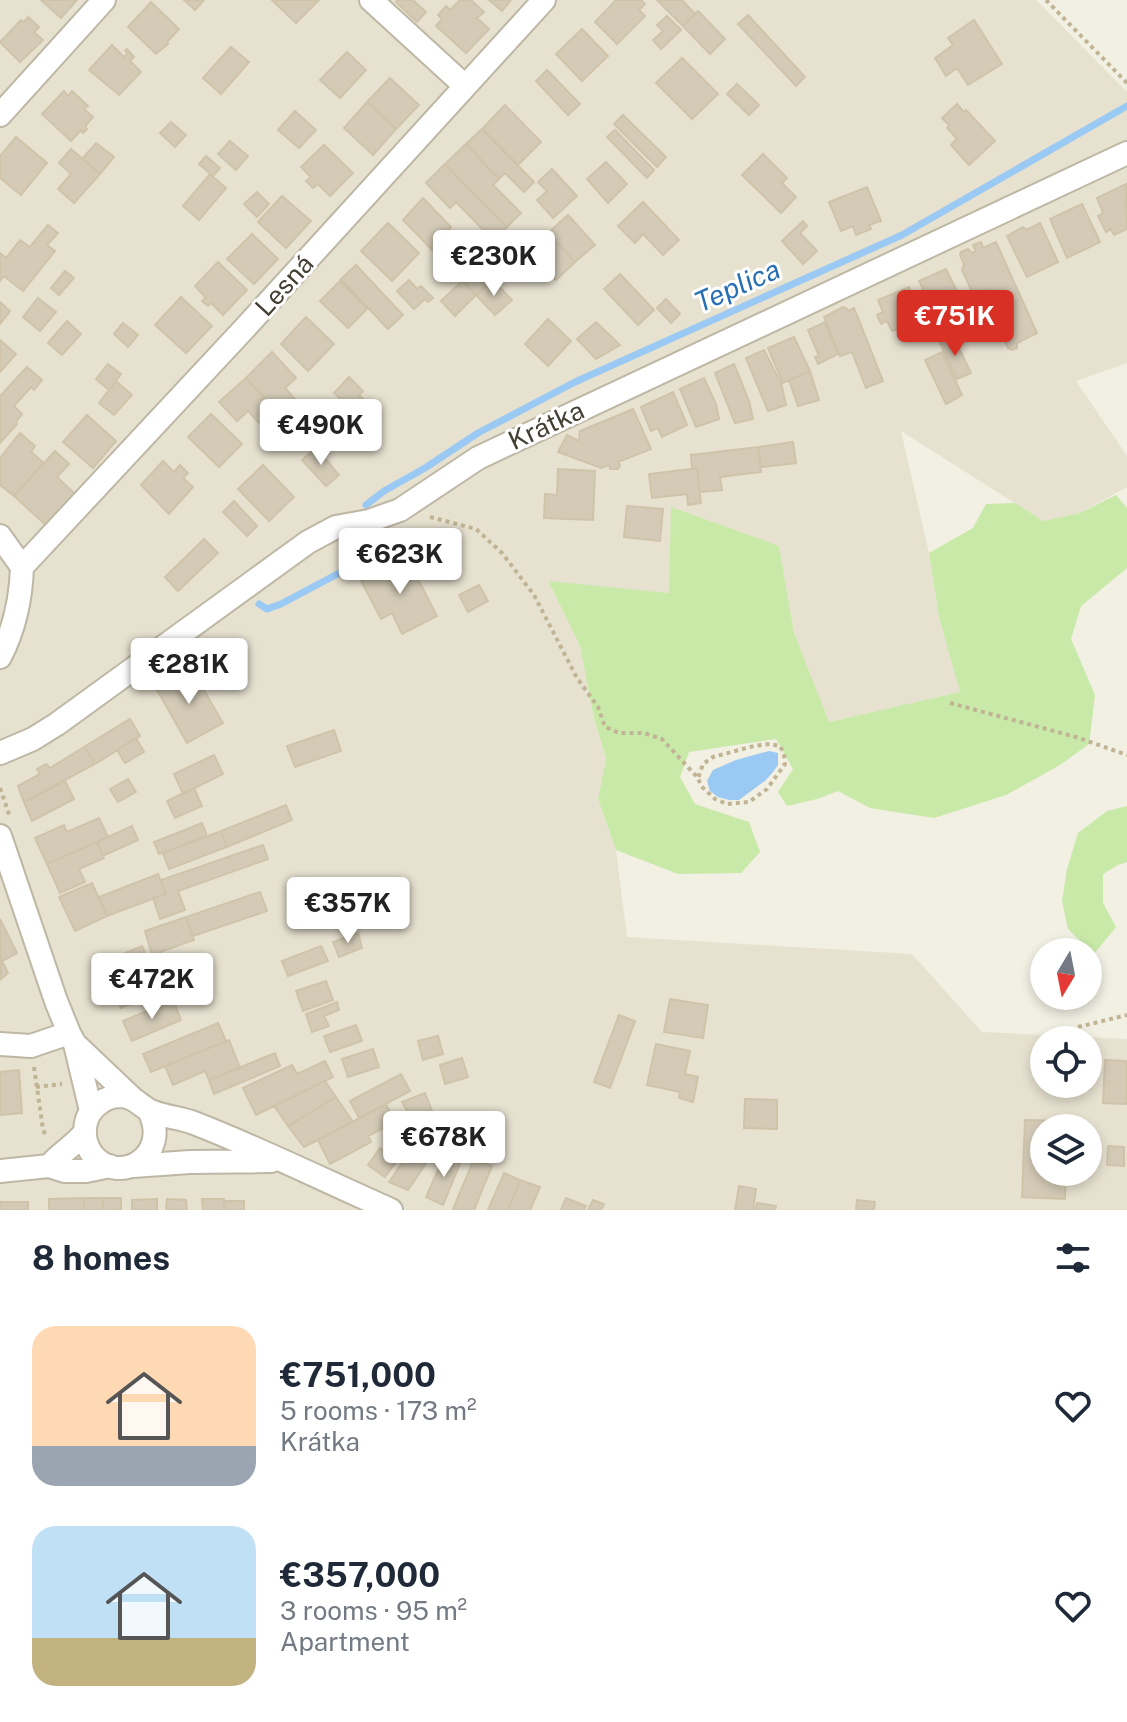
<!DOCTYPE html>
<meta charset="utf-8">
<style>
:root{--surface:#fff;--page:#f6f6f7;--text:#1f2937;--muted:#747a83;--accent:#d93025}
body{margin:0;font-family:"Public Sans",sans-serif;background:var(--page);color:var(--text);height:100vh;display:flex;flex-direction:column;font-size:30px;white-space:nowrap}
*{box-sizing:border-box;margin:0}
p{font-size:26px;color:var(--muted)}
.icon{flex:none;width:44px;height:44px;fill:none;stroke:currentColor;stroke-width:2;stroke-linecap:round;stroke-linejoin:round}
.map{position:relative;height:1210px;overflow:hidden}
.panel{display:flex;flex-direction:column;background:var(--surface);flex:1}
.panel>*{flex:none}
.needle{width:52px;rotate:190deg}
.tools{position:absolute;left:1030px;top:938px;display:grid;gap:16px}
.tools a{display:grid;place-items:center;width:72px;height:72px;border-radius:50%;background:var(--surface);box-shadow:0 4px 12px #0003;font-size:40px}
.price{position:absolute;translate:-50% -68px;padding:0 18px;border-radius:8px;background:#fff;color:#222;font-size:26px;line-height:52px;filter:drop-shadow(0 2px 4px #0008)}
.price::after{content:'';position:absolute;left:50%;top:48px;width:24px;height:18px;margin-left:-12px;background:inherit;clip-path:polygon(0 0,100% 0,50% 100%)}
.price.active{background:var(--accent);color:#fff}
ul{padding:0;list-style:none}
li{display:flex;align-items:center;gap:24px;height:200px;padding:0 32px}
li span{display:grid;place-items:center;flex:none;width:224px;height:160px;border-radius:24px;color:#555}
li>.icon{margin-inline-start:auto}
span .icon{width:96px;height:96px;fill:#fffc;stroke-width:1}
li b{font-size:34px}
h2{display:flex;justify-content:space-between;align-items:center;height:96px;padding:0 32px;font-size:34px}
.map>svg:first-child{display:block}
</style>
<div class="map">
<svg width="1127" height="1210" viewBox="0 0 1127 1210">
<rect width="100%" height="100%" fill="#f2efe3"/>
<path fill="#e7e1d0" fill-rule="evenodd" d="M0 0H1036L1127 92V363L1076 381 1127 456V487L1080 513 1043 521 901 431 929 553 939 617 961 692 828 722 794 633 779 546 671 508 670 593 548 582 580 646 593 714 606 759 598 799 616 850 627 937 912 954 982 1032 1127 1039V1210H0ZM1044 1040H1088V1084H1044ZM1044 1128H1088V1172H1044Z"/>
<path fill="#c8e9a8" d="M1116 495 1127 508V568L1081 606 1071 639 1095 695 1089 744 1060 765 1006 795 934 818 870 808 838 791 817 799 787 806 778 792 793 769 776 739 689 752 680 777 695 804 749 822 760 852 741 873 678 874 616 850 598 799 606 759 593 714 580 646 548 581 669 593 671 507 779 546 794 633 829 722 960 692 939 617 929 553 973 528 986 504 1015 503 1043 521 1080 513Z
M1127 806V862L1118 865 1103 874V903L1116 927 1094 954 1068 929 1062 901 1067 869 1078 833 1107 811Z"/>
<path fill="#9ac9f4" d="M769 751 778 753V765L773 772 766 780 739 800H729L718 797 710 791 707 781 713 770 736 760Z"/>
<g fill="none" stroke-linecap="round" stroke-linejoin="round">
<path stroke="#9ac9f4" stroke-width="7" d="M366 505 384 491 425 468 478 433 575 382 902 235 1127 106
M259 604 267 609 281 604 343 571"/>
</g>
<path fill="#d4cbb7" stroke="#cfc4aa" stroke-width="2" d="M41 0H77L61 18Z
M184 0H204L195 10Z
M272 0H319L296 23Z
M398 0H413L426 12 417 22 396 2Z
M460 0H471L484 12 477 18 489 29 466 53 436 26 442 19 438 15 446 6 450 10Z
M489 0H511L502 11Z
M616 0H641L645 4 639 10 645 16 617 44 595 22Z
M657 0H682L695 14 683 26Z
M151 2 179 29 167 42 168 44 156 54 128 27Z
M698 11 725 39 710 54 683 26Z
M748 15 805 77 796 86 738 24Z
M667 16 681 30 661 49 653 40 663 31 657 25Z
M28 17 39 27 34 32 43 40 20 62 0 42 21 20 24 22Z
M974 20 1002 64 968 85 957 68 946 76 935 58 953 45 948 38Z
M582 29 608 56 582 81 556 54Z
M112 45 124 57 128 53 125 51 127 49 134 57 130 61 141 72 119 95 89 70Z
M231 47 249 62 221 94 203 78Z
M347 52 366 70 340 98 320 80Z
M682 58 718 94 692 119 656 83Z
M547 70 580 104 568 115 536 81Z
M390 78 419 105 396 129 367 102Z
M737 84 759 105 749 115 727 94Z
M64 91 68 96 72 91 88 106 84 109 93 117 85 126 87 129 83 133 81 130 71 141 42 114Z
M367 102 396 129 373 155 344 128Z
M957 104 964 112 966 110 995 141 969 165 951 145 957 139 947 128 949 125 942 118Z
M505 105 541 142 518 165 482 129Z
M295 111 316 130 299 148 278 130Z
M623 115 666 157 657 167 614 124Z
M171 122 186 135 175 147 160 133Z
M482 129 534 182 524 192 505 173 499 179 466 144Z
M615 130 654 170 647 178 607 137Z
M16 137 47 163 21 195 0 178V156Z
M230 141 248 156 236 170 218 154Z
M96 143 114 157 100 174 82 159Z
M466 144 499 179 493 185 521 213 507 227 445 164Z
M324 145 353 173 330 196 318 184 313 188 306 181 311 177 301 167Z
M71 149 100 174 74 203 58 189 71 174 59 163Z
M763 154 787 178 782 183 796 197 781 213 742 175Z
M206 156 220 168 213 176 199 164Z
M606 162 627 184 608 203 587 179Z
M445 164 507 227 493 240 456 202 450 208 426 183Z
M552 169 577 196 553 218 537 200 547 191 538 182Z
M210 174 226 188 199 220 183 206Z
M1126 184 1127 229 1114 235 1111 229 1106 232 1098 216 1103 213 1097 198Z
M867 187 881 221 869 225 871 229 856 235 853 226 841 231 829 202Z
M257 192 269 204 257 217 244 204Z
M282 196 311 221 286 248 258 222Z
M423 198 451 227 449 230 453 233 445 240 453 249 442 260 403 220Z
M643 202 679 240 663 255 643 234 635 243 618 226Z
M1082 204 1100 242 1067 258 1050 219Z
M568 215 595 245 575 262 548 233Z
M803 221 807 226 800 233 817 251 803 264 782 241Z
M388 223 419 253 392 281 361 251Z
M1040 223 1058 262 1027 277 1007 236 1023 227 1026 230Z
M48 225 58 233 47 245 55 251 23 291 4 276 0 281V253L6 258 20 240 30 247Z
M252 234 278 259 254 284 227 259Z
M533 235 545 248 554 239 575 262 556 280 523 244Z
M981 242 983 248 996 242 1037 333 1017 343V348L1012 350 1008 348 1001 333 997 330 991 319 993 314 1001 309 992 304 985 310 980 299H986L990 297V290L977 296 973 294 962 270 964 264 960 255 961 252 968 249 972 253 976 251 973 245Z
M218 262 247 290 223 315 211 303 208 306 202 301 206 298 195 286Z
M356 265 403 315 388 329 341 279Z
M471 266 489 284 476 295 459 277Z
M946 269 964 306 937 317 919 281Z
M65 271 74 278 59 295 51 288Z
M620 274 654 310 638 325 604 289Z
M409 280 417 289 421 286 433 298 428 302 425 299 414 309 397 291Z
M493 280 512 300 495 315 476 295Z
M340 281 367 309 348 328 320 301Z
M462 281 476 295 455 316 441 301Z
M909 287 922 319 892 331 887 321 881 324 877 315 883 312 878 300Z
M181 297 212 326 186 353 155 325Z
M38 298 56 312 40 331 23 317Z
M666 299 680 314 671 323 657 308Z
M0 302 10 311 0 324Z
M843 307 846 308 848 311 854 308 883 381 866 388 852 352 840 356 824 317Z
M306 317 334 344 308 371 281 344Z
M548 319 571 341 548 366 525 344Z
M67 321 81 334 62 355 48 343Z
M596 322 620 345 596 359 577 339Z
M825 322 838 354 818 364 815 357 819 356 808 330Z
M123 323 138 335 128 347 114 334Z
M953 336 971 373 957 379 940 343Z
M794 337 810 371 783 383 768 348Z
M0 340 16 354 0 372Z
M764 350 781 383 786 405 768 411 746 358Z
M272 352 296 378 285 388 303 408 288 422 246 378Z
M942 352 962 395 946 404 925 360Z
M108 364 121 374 109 390 96 379Z
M734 364 749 401 753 419 735 423 715 373Z
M27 367 42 380 34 390 31 387 14 406 22 414 16 422 17 424 0 443V396Z
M810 371 819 400 798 406 789 380Z
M349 377 363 391 359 395 381 416 370 427 334 393Z
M246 378 278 412 262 426 248 411 237 421 219 402Z
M704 378 716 404 719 419 696 427 680 389Z
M116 381 132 395 114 415 99 403Z
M673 392 687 425 662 437 658 428 651 431 641 407Z
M303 408 335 443 322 455 290 421Z
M633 409 651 449 618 462 620 465 618 469H610L609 465 601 468 558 452 567 435 579 441 580 431Z
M211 414 242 444 219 467 188 437Z
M87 415 116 441 93 468 63 442Z
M20 433 35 446 31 452 44 463 14 496 0 485V458Z
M793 442 796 463 761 467 758 447Z
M758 447 761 472 720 477 722 490 700 492 697 468H692L691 455Z
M316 448 339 475 326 486 302 460Z
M55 451 69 464 57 477 75 494 46 525 14 496Z
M163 461 174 472 180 465 188 473 183 478 193 487 169 514 141 485Z
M263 465 294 497 269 521 238 489Z
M697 468 701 503 688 505 687 494 652 498 649 474Z
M558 469 595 471 593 520 544 518 545 494 557 495Z
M234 501 257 526 247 536 223 512Z
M627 506 663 509 660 541 624 537Z
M204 539 218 553 178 591 165 577Z
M407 558 437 616 402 634 392 613 381 619 361 581Z
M479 585 488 601 468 612 459 595Z
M191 668 223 723 187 743 156 688Z
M130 719 140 736 95 764 84 747Z
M334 730 341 751 295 767 287 746Z
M136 738 144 752 125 763 117 750Z
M84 747 95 764 24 802 18 786 40 774 37 769 46 764 50 768Z
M214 755 223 774 183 794 174 774Z
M128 779 136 792 118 802 110 789Z
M65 781 74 799 32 821 24 802Z
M194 788 202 806 175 818 167 801Z
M286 805 292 820 227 847 221 831Z
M99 818 108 837 47 864 35 838 64 825 67 832Z
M202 823 207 836 159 854 154 842Z
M132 826 138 840 103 856 97 842Z
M221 831 227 847 169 869 163 853Z
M97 842 104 858 79 869 85 882 60 893 47 864Z
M263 845 268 859 178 891 185 910 160 919 153 898 166 894 161 880Z
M158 874 166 894 107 916 99 897Z
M92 883 107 916 75 931 59 897Z
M260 892 267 911 193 936 186 917Z
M186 917 194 940 152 955 145 931Z
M0 919 17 953 2 961 8 973 1 979Z
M358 933 362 948 339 957 333 942Z
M142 946 161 991 121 1008 101 963Z
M321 946 328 961 288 976 282 961Z
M326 981 333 1000 303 1011 296 991Z
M670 999 708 1005 703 1038 664 1032Z
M173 1000 181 1020 132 1041 123 1021Z
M337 1002 339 1010 324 1016 329 1026 312 1032 306 1014Z
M619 1015 635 1021 610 1088 594 1082Z
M218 1023 226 1041 151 1072 143 1054Z
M356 1025 362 1041 330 1052 324 1036Z
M438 1036 443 1054 423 1060 418 1041Z
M229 1040 240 1068 209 1080 205 1071 173 1085 165 1066Z
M656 1044 690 1051 685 1074 698 1077 693 1102 679 1098 680 1092 647 1085Z
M373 1049 379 1067 348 1077 342 1059Z
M275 1053 280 1066 214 1094 209 1080Z
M462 1058 468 1077 445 1084 440 1065Z
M1105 1060 1127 1061V1104L1103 1103Z
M325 1061 333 1077 256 1115 243 1088 292 1065 297 1074Z
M19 1070 22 1113 0 1115V1072Z
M401 1074 410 1091 359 1118 350 1101Z
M325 1081 336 1097 288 1126 274 1106Z
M425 1093 432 1111 418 1130 402 1102Z
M336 1097 353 1122 304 1147 288 1126Z
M745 1099 777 1100V1129L744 1128Z
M386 1104 395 1122 368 1136 371 1142 330 1164 318 1140Z
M1025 1120 1068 1121V1128H1044V1172H1066L1065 1199 1022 1197Z
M425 1130 438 1140 428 1153 431 1156 408 1190 389 1182Z
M1108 1146 1124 1147V1166L1107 1165Z
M380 1148 397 1160 385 1177 368 1165Z
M446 1152 462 1159 443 1205 426 1197Z
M474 1159 492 1166 474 1210H456L453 1209Z
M504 1173 520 1180 508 1210H488Z
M520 1180 540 1187 530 1210H508Z
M739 1186 756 1189 753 1210H735Z
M84 1198V1210H49V1199Z
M84 1198H103V1210H84Z
M103 1198H121V1210H103Z
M566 1198 586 1206 584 1210H561Z
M157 1199V1210H132V1200Z
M167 1199 186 1200 187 1210H166Z
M202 1199H224L225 1210H203Z
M593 1200 604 1204 601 1210H588Z
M857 1200 875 1202 874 1210H856Z
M224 1201H244V1210H225Z
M0 1202H28V1210H0Z
M757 1203 776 1206 775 1210H755Z"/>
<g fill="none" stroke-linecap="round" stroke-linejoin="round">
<g stroke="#beb7a5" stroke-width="26">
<path id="minor" d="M371 0 465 86
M0 115 104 0
M0 536 22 567
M22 567 244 329 544 0
M0 657C15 628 21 600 22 567
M0 753 33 739 57 724 308 542 336 527 369 521 400 510 478 458 1127 153
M0 836 56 1001 69 1033 75 1044 91 1111
M0 1044 31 1046 69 1033
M75 1044 133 1099
M149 1111C172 1155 119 1188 92 1154 85 1144 83 1131 87 1119 92 1106 106 1096 120 1096 137 1097 140 1107 153 1112 166 1117 181 1118 194 1123 261 1149 325 1181 391 1210
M49 1166C60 1153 74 1146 85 1132
M133 1166 190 1162 271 1161
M0 1171 49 1166 65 1171H86L110 1166"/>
</g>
<path stroke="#c1b495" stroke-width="4" stroke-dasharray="4 4" stroke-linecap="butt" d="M1046 0 1127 83
M430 517 476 529 502 553 534 595 577 678 598 707 605 727 619 733H644L662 739 698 778 701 786 715 799 727 804 749 802 767 789 785 764 784 754 780 746 770 744 754 746 713 757 703 764 698 778
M950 703 1076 737 1127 755
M0 788 10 817
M1078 1027 1127 1015
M34 1067 43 1129 46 1137
M36 1087 62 1084"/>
<use href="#minor" stroke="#fff" stroke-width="22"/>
</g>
<g text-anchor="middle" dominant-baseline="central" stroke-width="6" stroke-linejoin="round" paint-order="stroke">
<g font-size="26" fill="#443f33" stroke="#fff">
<text transform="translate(284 285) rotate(-48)">Lesná</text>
<text transform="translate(546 425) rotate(-25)">Krátka</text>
</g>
<g font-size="28" font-style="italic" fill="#276fb5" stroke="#fff">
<text transform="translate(737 285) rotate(-24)">Teplica</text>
</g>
</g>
</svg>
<div class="tools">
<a><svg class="needle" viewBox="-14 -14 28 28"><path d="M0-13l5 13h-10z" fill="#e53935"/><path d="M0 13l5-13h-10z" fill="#747a83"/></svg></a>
<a><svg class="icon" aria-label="locate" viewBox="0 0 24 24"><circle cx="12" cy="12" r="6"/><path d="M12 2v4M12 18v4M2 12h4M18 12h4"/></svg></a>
<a><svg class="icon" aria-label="layers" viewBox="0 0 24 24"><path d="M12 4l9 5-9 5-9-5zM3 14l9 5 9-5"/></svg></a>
</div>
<b class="price" style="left:494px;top:298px">€230K</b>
<b class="price active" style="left:955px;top:358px">€751K</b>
<b class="price" style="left:321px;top:467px">€490K</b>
<b class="price" style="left:400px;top:596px">€623K</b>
<b class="price" style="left:189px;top:706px">€281K</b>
<b class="price" style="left:348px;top:945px">€357K</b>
<b class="price" style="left:152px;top:1021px">€472K</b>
<b class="price" style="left:444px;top:1179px">€678K</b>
</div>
<section class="panel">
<h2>8 homes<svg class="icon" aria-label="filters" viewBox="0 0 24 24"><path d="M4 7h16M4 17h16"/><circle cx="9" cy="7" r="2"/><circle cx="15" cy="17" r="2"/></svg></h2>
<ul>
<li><span style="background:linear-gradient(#ffd9b3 75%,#9aa5b1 0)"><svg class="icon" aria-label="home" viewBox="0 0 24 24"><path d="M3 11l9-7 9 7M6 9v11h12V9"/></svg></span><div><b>€751,000</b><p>5 rooms · 173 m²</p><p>Krátka</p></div><svg class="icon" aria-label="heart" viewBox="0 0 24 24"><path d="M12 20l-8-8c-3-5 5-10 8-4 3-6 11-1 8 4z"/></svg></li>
<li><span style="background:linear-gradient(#bfe0f5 70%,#c2b280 0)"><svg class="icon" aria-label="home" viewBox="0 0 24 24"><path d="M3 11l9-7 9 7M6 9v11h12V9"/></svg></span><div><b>€357,000</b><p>3 rooms · 95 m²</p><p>Apartment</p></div><svg class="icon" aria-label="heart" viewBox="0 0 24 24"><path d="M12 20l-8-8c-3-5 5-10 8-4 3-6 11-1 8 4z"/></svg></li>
</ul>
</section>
